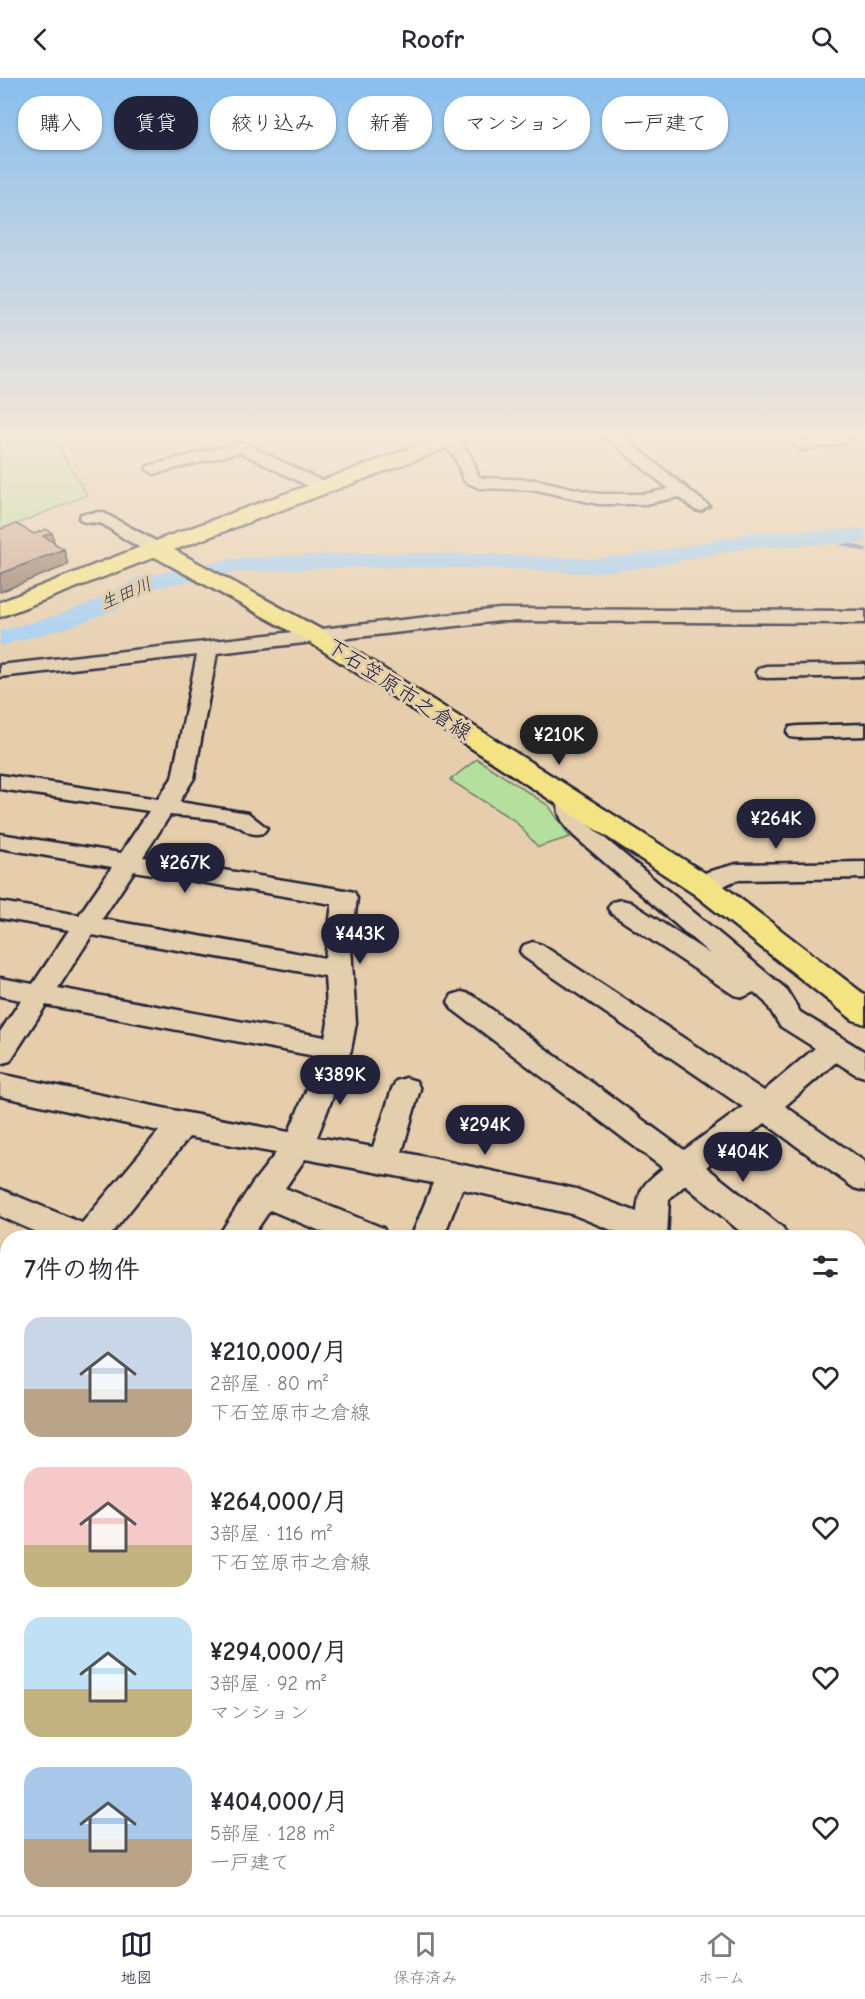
<!DOCTYPE html>
<html lang="ja">
<meta charset="utf-8">
<style>
:root{--surface:#fff;--page:#f7f7f7;--text:#2b2b33;--muted:#7c7c81;--line:#e1e1e2;--accent:#22223b}
body{margin:0;font-family:"Comic Neue","Klee One",sans-serif;background:var(--page);color:var(--text);height:100vh;display:flex;flex-direction:column;font-size:22px;white-space:nowrap}
*{box-sizing:border-box;margin:0}
p{font-size:20px;color:var(--muted)}
.icon{flex:none;width:33px;height:33px;fill:none;stroke:currentColor;stroke-width:2;stroke-linecap:round;stroke-linejoin:round}
.map{position:relative;flex:1;overflow:hidden}
.side{position:absolute;left:0px;top:1152px;width:866px;height:686px;display:flex;flex-direction:column;background:var(--surface);border-radius:24px 24px 0 0;box-shadow:0 2px 4px #0004}
.side>*{flex:none}
.top-card{position:absolute;left:18px;top:18px;width:830px;height:54px;display:flex;gap:12px}
.price{position:absolute;translate:-50% -51px;padding:0 14px;border-radius:21px;background:var(--accent);color:#fff;font-size:20px;line-height:39px;filter:drop-shadow(0 2px 3px #0008)}
.price::after{content:'';position:absolute;left:50%;top:36px;width:18px;height:14px;margin-left:-9px;background:inherit;clip-path:polygon(0 0,100% 0,50% 100%)}
.price.active{background:#222;color:#fff}
ul{padding:0;list-style:none}
li{display:flex;align-items:center;gap:18px;height:150px;padding:0 24px}
li span{display:grid;place-items:center;flex:none;width:168px;height:120px;border-radius:18px;color:#555}
li>.icon{margin-inline-start:auto}
span .icon{width:72px;height:72px;fill:#fffc;stroke-width:1}
li b{font-size:26px}
h2{display:flex;justify-content:space-between;align-items:center;height:72px;padding:0 24px;font-size:26px}
.chip{padding:0 21px;border-radius:24px;background:var(--surface);box-shadow:0 2px 4px #0004;font-size:21px;line-height:54px}
.chip.active{background:var(--accent);color:#fff}
header{display:flex;justify-content:space-between;align-items:center;height:78px;padding:0 24px;background:var(--surface);font-size:27px;font-weight:800}
.tab-bar{display:flex;justify-content:space-around;align-items:center;height:84px;border-top:2px solid var(--line);background:var(--surface);font-size:16px;color:var(--muted)}
.tab-bar a{display:grid;justify-items:center;gap:3px}
.tab-bar .active{color:var(--accent)}
.map>svg:first-child{display:block}
</style>
<header><svg class="icon" aria-label="back" viewBox="0 0 24 24"><path d="M15 5l-7 7 7 7"/></svg>Roofr<svg class="icon" aria-label="search" viewBox="0 0 24 24"><circle cx="10" cy="10" r="6"/><path d="M15 15l6 6"/></svg></header>
<div class="map">
<svg width="865" height="1837" viewBox="0 0 865 1837">
<rect width="100%" height="100%" fill="#e6cdab"/>
<filter id="ink" filterUnits="userSpaceOnUse"><feTurbulence type="fractalNoise" baseFrequency=".0167" numOctaves="2"/><feDisplacementMap in="SourceGraphic" scale="12" xChannelSelector="R" yChannelSelector="G"/><feConvolveMatrix kernelMatrix="1 2 1 2 8 2 1 2 1" color-interpolation-filters="sRGB"/></filter>
<g filter="url(#ink)">
<path fill="#b4df9c" stroke="#6b806c" stroke-width="1.5" d="M0 360H53L87 417 0 453Z
M477 681 549 728 570 759 538 769 515 743 450 702Z"/>
<g fill="none" stroke-linecap="round" stroke-linejoin="round">
<path stroke="#6b88ac" stroke-width="4" d="M820 458 865 472"/>
<path fill="#9bccf7" fill-rule="evenodd" d="M865 451V465L752 469 649 489 591 495 483 490 363 489 238 494 154 510 116 531 76 547 0 568V553L58 537 100 521 139 499 238 480 363 475 483 476 591 481 649 475 752 455Z"/>
<g stroke="#22223b" stroke-width="5">
<path id="minor" d="M435 360C441 360 450 359 455 361 467 368 475 385 478 398L482 400 537 402 598 416H645L669 411 606 360H624L709 428 701 433 695 432 679 419 645 426H598L537 412 479 410 464 403 455 379Z
M817 360H854L846 365 802 372 794 367 797 364Z
M242 364 330 407 332 410 324 415 318 413 240 374 154 396 146 391 148 388Z
M102 434 163 467 166 471 163 475C148 479 118 456 104 447 96 442 85 448 79 440L81 436Z
M500 531 865 533V545L500 543 217 575 194 700 179 724 248 735 267 750 263 755C249 759 245 750 233 746 214 739 190 739 170 737L143 779 345 812 354 814 357 820 351 869 356 945 351 972 317 1059 373 1069 392 1011 396 1003 406 1000 416 1003 420 1011 402 1074 576 1111 637 1134C639 1109 644 1106 663 1090L452 931 448 924 452 917 462 914 472 917 684 1072 743 1029 524 879 520 873 524 867 533 864 542 867 764 1013 815 970 780 948 766 925 754 914 743 919 734 917 612 836 608 830 612 824 621 822 630 824 710 876 574 758C564 747 552 732 562 717L570 715 578 717C585 728 580 736 590 748L786 911 800 934 865 974V999L855 996 836 984 785 1028 865 1084V1113L854 1110 765 1045 706 1089 783 1150 788 1160H748L685 1107 669 1121 667 1160H631L572 1136 462 1111 443 1160H411L433 1105 305 1081 285 1110 383 1150 388 1160H337L270 1132 251 1160H217L252 1106 276 1075 189 1059 108 1160H50L0 1138V1111L82 1145 159 1053 0 1018V996L182 1034 289 1054 320 979 46 927 10 983 0 986V954L21 922 0 918V900L33 906 69 852 0 840V824L79 837 112 789 0 770V756L121 775 149 733 0 711V697L158 721 172 700 197 577 0 599V587ZM134 793 332 826 325 880 102 841ZM92 857 325 898 328 945 325 959 58 910Z
M865 586V598L766 600 759 598 756 594 759 590 766 588Z
M865 646V658L798 660 790 659 787 654 790 649 798 648Z
M865 784V800L738 802C722 806 713 819 696 815L693 809 707 794 737 786Z
M858 1212 865 1215V1247L858 1244Z
M0 1226 8 1229V1260L0 1257Z
M0 1362 8 1365V1402L0 1399Z
M858 1424 865 1427V1466L858 1463Z
M8 1472V1518L0 1521V1475Z
M0 1526 8 1529V1570L0 1567Z
M858 1545 865 1548V1589L858 1586Z
M865 1621V1693L858 1696V1624Z
M8 1758V1813L0 1816V1761Z
M22 1830H76L79 1837H25Z
M492 1830H548L551 1837H495Z
M802 1830H848L846 1837H800Z"/>
</g>
<g stroke="#22223b" stroke-width="5">
<path id="major" d="M439 360H465L463 364 174 472 324 553 716 802 865 917V946L853 942 694 816 308 563 155 479 0 539V524L166 459Z"/>
</g>
<use href="#minor" fill="#e3cfae" fill-rule="evenodd"/>
<use href="#major" fill="#f4e382" fill-rule="evenodd"/>
</g>
<path fill="#8c7462" stroke="#22223b" stroke-width="1.5" d="M52 455 56 471 43 458Z
M64 471 68 487 0 514V496Z"/>
<path fill="#c8a58c" stroke="#22223b" stroke-width="1.5" d="M16 446 34 456 46 451 52 455 43 458 64 471 0 496V451Z"/>
</g>
<linearGradient id="sky" x2="0" y2="1"><stop stop-color="#89beee"/><stop offset="0.58" stop-color="#f4e8d9"/><stop offset="1" stop-color="#f4e8d9" stop-opacity="0"/></linearGradient>
<rect width="865" height="617" fill="url(#sky)"/>
<g text-anchor="middle" dominant-baseline="central" stroke-width="6" stroke-linejoin="round" paint-order="stroke">
<g font-size="18" font-style="italic" fill="#343c57" stroke="#e3cfae">
<text transform="translate(126 516) rotate(-23)">生田川</text>
</g>
<g font-size="21" fill="#22223b" stroke="#e3cfae">
<text transform="translate(399 611) rotate(33)">下石笠原市之倉線</text>
</g>
</g>
</svg>
<b class="price active" style="left:559px;top:688px">¥210K</b>
<b class="price" style="left:776px;top:772px">¥264K</b>
<b class="price" style="left:185px;top:816px">¥267K</b>
<b class="price" style="left:360px;top:887px">¥443K</b>
<b class="price" style="left:340px;top:1028px">¥389K</b>
<b class="price" style="left:485px;top:1078px">¥294K</b>
<b class="price" style="left:743px;top:1105px">¥404K</b>
<div class="top-card">
<a class="chip">購入</a>
<a class="chip active">賃貸</a>
<a class="chip">絞り込み</a>
<a class="chip">新着</a>
<a class="chip">マンション</a>
<a class="chip">一戸建て</a>
</div>
<section class="side">
<h2>7件の物件<svg class="icon" aria-label="filters" viewBox="0 0 24 24"><path d="M4 7h16M4 17h16"/><circle cx="9" cy="7" r="2"/><circle cx="15" cy="17" r="2"/></svg></h2>
<ul>
<li><span style="background:linear-gradient(#c9d6e8 60%,#b9a48a 0)"><svg class="icon" aria-label="home" viewBox="0 0 24 24"><path d="M3 11l9-7 9 7M6 9v11h12V9"/></svg></span><div><b>¥210,000/月</b><p>2部屋 · 80 m²</p><p>下石笠原市之倉線</p></div><svg class="icon" aria-label="heart" viewBox="0 0 24 24"><path d="M12 20l-8-8c-3-5 5-10 8-4 3-6 11-1 8 4z"/></svg></li>
<li><span style="background:linear-gradient(#f6c9c9 65%,#c2b280 0)"><svg class="icon" aria-label="home" viewBox="0 0 24 24"><path d="M3 11l9-7 9 7M6 9v11h12V9"/></svg></span><div><b>¥264,000/月</b><p>3部屋 · 116 m²</p><p>下石笠原市之倉線</p></div><svg class="icon" aria-label="heart" viewBox="0 0 24 24"><path d="M12 20l-8-8c-3-5 5-10 8-4 3-6 11-1 8 4z"/></svg></li>
<li><span style="background:linear-gradient(#bfe0f5 60%,#c2b280 0)"><svg class="icon" aria-label="home" viewBox="0 0 24 24"><path d="M3 11l9-7 9 7M6 9v11h12V9"/></svg></span><div><b>¥294,000/月</b><p>3部屋 · 92 m²</p><p>マンション</p></div><svg class="icon" aria-label="heart" viewBox="0 0 24 24"><path d="M12 20l-8-8c-3-5 5-10 8-4 3-6 11-1 8 4z"/></svg></li>
<li><span style="background:linear-gradient(#a9c7e8 60%,#b9a48a 0)"><svg class="icon" aria-label="home" viewBox="0 0 24 24"><path d="M3 11l9-7 9 7M6 9v11h12V9"/></svg></span><div><b>¥404,000/月</b><p>5部屋 · 128 m²</p><p>一戸建て</p></div><svg class="icon" aria-label="heart" viewBox="0 0 24 24"><path d="M12 20l-8-8c-3-5 5-10 8-4 3-6 11-1 8 4z"/></svg></li>
</ul>
</section>
</div>
<nav class="tab-bar">
<a class="active"><svg class="icon" aria-label="map" viewBox="0 0 24 24"><path d="M3 6l6-2 6 2 6-2v14l-6 2-6-2-6 2zM9 4v14M15 6v14"/></svg>地図</a>
<a><svg class="icon" aria-label="saved" viewBox="0 0 24 24"><path d="M7 4h10v16l-5-4-5 4z"/></svg>保存済み</a>
<a><svg class="icon" aria-label="home" viewBox="0 0 24 24"><path d="M3 11l9-7 9 7M6 9v11h12V9"/></svg>ホーム</a>
</nav>
